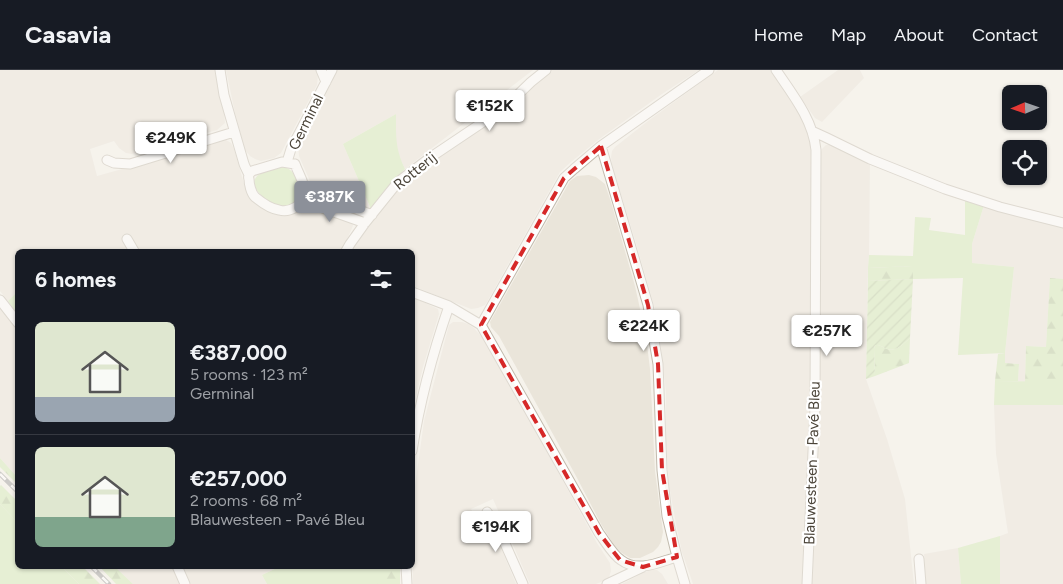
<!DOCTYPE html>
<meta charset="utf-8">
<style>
:root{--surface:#171b24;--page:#242831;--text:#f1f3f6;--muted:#9ea1a6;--line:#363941;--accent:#8c9099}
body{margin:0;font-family:Figtree,sans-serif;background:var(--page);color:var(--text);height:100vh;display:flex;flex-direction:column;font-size:19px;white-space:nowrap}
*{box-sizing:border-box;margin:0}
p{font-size:16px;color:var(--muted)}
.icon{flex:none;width:28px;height:28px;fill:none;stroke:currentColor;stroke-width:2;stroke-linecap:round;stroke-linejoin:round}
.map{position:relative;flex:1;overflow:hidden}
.side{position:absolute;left:15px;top:179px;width:400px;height:320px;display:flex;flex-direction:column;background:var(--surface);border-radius:8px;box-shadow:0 1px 4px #0004}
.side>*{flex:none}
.needle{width:32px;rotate:268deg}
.tools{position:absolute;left:1002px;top:15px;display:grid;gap:10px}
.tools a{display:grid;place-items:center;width:45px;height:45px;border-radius:8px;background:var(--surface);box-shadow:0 1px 4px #0004;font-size:25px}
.price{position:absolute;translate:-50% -42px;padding:0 11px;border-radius:5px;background:#fff;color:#222;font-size:16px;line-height:32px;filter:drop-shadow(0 1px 2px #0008)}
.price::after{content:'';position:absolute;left:50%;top:30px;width:15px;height:11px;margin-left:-8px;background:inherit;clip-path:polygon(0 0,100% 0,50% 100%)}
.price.on{background:var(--accent);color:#fff}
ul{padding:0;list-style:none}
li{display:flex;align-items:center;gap:15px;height:125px;padding:0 20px}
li+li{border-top:1px solid var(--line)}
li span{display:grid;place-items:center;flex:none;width:140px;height:100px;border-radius:8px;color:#555}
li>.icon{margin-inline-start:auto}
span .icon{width:60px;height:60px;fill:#fffc;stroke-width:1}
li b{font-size:21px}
h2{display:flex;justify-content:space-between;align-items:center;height:60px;padding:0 20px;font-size:21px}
header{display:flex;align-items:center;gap:30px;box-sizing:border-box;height:70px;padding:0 25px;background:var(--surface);border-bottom:1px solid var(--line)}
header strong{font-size:24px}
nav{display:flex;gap:28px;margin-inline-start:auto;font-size:18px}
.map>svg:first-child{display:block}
</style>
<header>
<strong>Casavia</strong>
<nav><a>Home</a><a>Map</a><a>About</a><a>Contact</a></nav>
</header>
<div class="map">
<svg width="1063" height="514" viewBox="0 0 1063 514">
<defs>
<pattern id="forest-firs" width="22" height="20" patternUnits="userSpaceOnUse" patternTransform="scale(1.25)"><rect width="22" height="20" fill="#d2eab5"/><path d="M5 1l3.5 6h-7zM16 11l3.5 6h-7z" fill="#b6ca9c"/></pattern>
<pattern id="garden-furrows" width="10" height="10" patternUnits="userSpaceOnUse" patternTransform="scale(1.25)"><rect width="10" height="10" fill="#d2eab5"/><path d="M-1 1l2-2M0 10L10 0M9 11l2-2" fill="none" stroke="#b6ca9c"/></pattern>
</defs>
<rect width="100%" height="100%" fill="#f6f3ec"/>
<path fill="#eae5da" d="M0 0H215L220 29 224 41 225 53 217 60 132 84 126 83 119 78 114 71 90 79 97 106 226 70 231 73 234 79 245 117 249 126 260 135 274 144 284 146 307 138 314 139 351 152 353 155 352 158 342 181H77L75 179 69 181H18L17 206 16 207 17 211V222L8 231 0 221Z
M226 0H317L318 5 317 15 281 83 274 88 261 91 255 89 250 86 245 80 235 43Z
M337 0H533L405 99 399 86 396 72V44L343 74 371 139 345 130 312 116 299 86 298 75Z
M551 0H699L662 24 598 70 571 92 560 102 487 232 485 235 478 238 471 239 413 216 412 181H351L352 175 378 140 411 106 521 25Z
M718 0H770L800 45 806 59 810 74 812 87V299L809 395 803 514H693L682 482 676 454 669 415 666 372V323L661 278 655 239 635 170 612 95 611 87 612 81 615 77 648 51Z
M838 0H860L864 8 822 52 815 48 800 27Z
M826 75H830L870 93 869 185 868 198 866 309 887 369 905 429 914 514H811L818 358 820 270 821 82 822 79Z
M589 105 596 107 605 114 611 132 635 216 646 266 650 299 655 401 663 462 661 472 658 477 653 482 640 488H630L622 483 615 477 601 454 576 406 499 266 491 257 490 252 570 111 577 106Z
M984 135 1063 155V209H1050L1046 277 1026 276 1025 312 1018 311 1019 294 1004 293 1014 197 972 193V174Z
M413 227 438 239 439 244 423 297 413 340Z
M0 234 17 257V407L0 388Z
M453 252H462L468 254 474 258 488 274 597 473 610 493 611 501 609 507 601 512 596 514H530L493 429 471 439 478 452 493 459 516 514H413L412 467 415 416 424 351 445 270 449 255Z
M994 335H1063V514H1000V466L1008 463 996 384Z
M958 478 961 514H926L924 484Z
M114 496H174L182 514H133Z
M183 496H281L262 505 267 514H191Z
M651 500H657L662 504 668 514H622L645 502Z"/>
<path fill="#d2eab5" d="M396 44C396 67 395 78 405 99L384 121 376 135 371 139 343 74Z
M283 97C295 99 298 111 301 122 298 158 235 118 260 104 267 100 276 99 283 97Z
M965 129 984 135 972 174V193L1014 197 1005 283 958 285 963 208 913 209V196L868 198 869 185 913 186 915 147 931 148 929 160 965 165Z
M17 222V244L8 231Z
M995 311 1063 312V335H994Z
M0 434 17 452 18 496H61L79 514H0Z
M1000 466V514H961L958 478Z
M281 496H370V514H267L262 505Z"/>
<path fill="url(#forest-firs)" d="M913 196V209L868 211V198Z
M1050 208 1063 209V312H1025L1026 276 1046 277Z
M910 268 909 293 875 306 874 279 875 275C881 275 882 277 887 279 897 282 903 274 910 268Z
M1005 283V293L1019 294 1018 311H995L998 284Z
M0 388 17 407V414L0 397Z
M1 415 17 431V452L0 434V416Z
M61 496H82L100 514H79Z
M99 496H114L133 514H116Z
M370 496H400V514H370Z"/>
<path fill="url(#garden-furrows)" d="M913 209 910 268C903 274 897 282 887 279 882 277 881 275 875 275L874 279 875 306 866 309 868 211Z"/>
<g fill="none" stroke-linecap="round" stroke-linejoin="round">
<g stroke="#c2bbae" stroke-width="11">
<path id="street" d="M220 0 224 25 244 94C245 97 248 102 249 105 249 106 248 107 249 109 249 114 251 123 255 127 261 132 271 139 279 140 290 143 304 135 305 123 305 113 298 103 295 94L282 92 252 101 249 104
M321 0 326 12
M776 0C793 25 813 50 816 80L815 337 807 514
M814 62 825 67 870 89 945 119 1000 137 1063 153
M601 76 648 235 658 294 662 400 667 446 677 487 685 514
M107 90 114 93 130 94 234 62
M287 92 291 79 332 0
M305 119 372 145
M303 131 365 153
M127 169 134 181
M346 181 350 174 365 153 398 112 431 87 504 38 531 12 546 0
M412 222 449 236 481 255 599 463C605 471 613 485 621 490 638 503 659 492 677 487
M0 230 18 253
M481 255 564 108 574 99 601 76 709 0
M412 381C420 330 432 285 449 236
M487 442 499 460 523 514
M919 489 921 514
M177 496 185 514
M406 496 407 514
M607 514 643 497"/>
</g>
<use href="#street" stroke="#fff" stroke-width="9"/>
<g stroke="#9a9a9a" stroke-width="4.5">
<path id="rail" d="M0 404 18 422
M91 496 109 514"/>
</g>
<use href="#rail" stroke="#fff" stroke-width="2.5" stroke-dasharray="8" stroke-linecap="butt"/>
</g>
<path d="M0 0H1063V514H0ZM601 76 648 235 658 294 662 400 677 487 643 497 620 490 599 463 481 255 564 108Z" fill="#f6f3ec" fill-opacity=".55" fill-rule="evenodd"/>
<path fill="none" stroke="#d62828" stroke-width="4" stroke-dasharray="10 6" stroke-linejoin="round" d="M601 76 648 235 658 294 662 400 677 487 643 497 620 490 599 463 481 255 564 108Z"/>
<g text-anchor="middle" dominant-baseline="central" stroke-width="4.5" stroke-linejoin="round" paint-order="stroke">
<g font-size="15" fill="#4b4439" stroke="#fff">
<text transform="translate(306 52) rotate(-64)">Germinal</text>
<text transform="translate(415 101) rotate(-39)">Rotterij</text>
<text transform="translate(812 393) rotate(-88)">Blauwesteen - Pavé Bleu</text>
</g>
</g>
</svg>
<div class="tools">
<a><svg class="needle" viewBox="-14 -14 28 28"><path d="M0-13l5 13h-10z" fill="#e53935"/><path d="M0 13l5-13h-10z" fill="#9ea1a6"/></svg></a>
<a><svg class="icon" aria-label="locate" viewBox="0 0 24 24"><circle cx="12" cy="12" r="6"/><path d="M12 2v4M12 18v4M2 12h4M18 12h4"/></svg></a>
</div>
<b class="price" style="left:490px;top:62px">€152K</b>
<b class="price" style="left:171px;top:94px">€249K</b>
<b class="price on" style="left:330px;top:153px">€387K</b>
<b class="price" style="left:644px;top:282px">€224K</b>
<b class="price" style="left:827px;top:287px">€257K</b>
<b class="price" style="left:496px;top:483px">€194K</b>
<section class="side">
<h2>6 homes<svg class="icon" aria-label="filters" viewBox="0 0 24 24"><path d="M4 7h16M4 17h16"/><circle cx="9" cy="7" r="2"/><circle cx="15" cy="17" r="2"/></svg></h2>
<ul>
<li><span style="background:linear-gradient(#dfe7d0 75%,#9aa5b1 0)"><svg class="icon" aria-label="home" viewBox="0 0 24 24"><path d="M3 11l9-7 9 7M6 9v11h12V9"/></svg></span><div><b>€387,000</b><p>5 rooms · 123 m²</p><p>Germinal</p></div></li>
<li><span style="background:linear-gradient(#dfe7d0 70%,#7fa58c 0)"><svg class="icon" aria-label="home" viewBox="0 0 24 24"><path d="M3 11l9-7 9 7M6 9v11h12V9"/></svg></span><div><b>€257,000</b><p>2 rooms · 68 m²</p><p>Blauwesteen - Pavé Bleu</p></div></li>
</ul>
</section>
</div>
